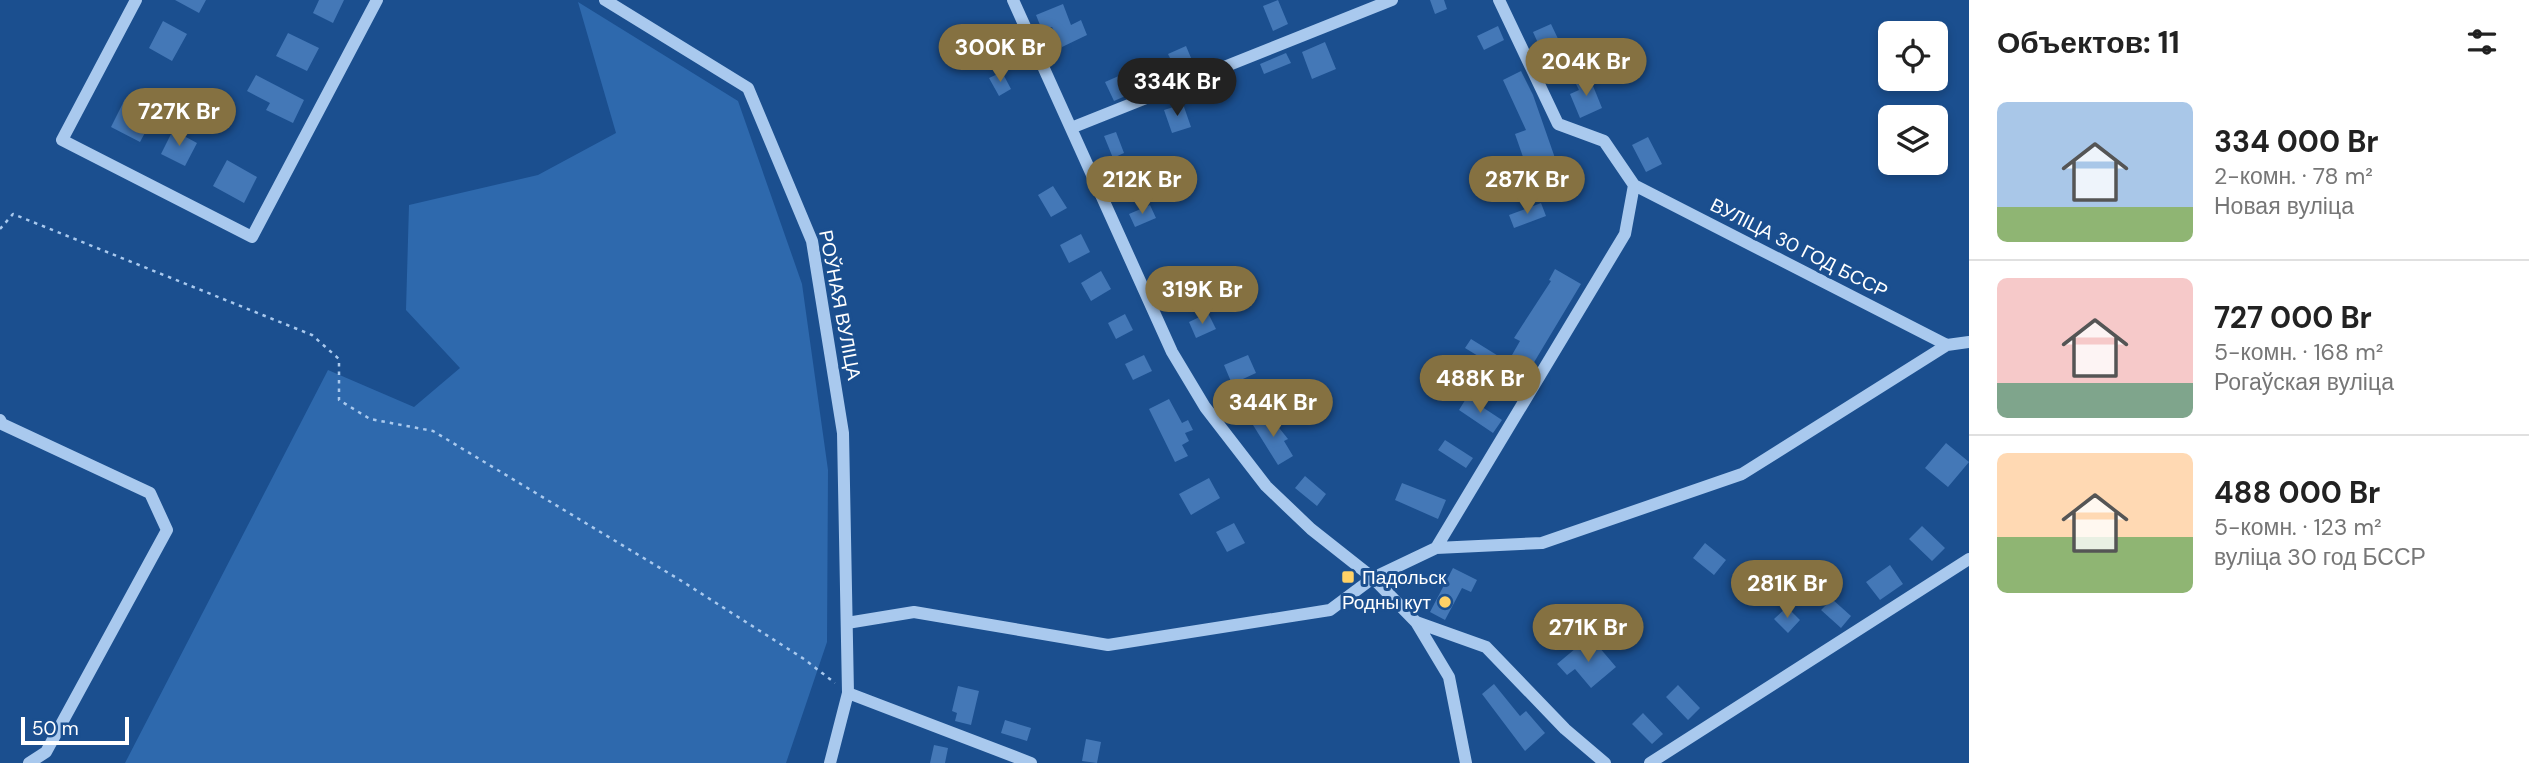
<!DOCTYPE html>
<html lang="ru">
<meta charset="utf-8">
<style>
:root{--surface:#fff;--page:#f6f6f6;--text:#222;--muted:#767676;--line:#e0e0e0;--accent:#857141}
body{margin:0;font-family:"DM Sans",sans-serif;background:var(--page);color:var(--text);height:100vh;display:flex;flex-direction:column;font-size:26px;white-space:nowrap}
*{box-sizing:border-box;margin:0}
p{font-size:23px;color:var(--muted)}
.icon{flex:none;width:38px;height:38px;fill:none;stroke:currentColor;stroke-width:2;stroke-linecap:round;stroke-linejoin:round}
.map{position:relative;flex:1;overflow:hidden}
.details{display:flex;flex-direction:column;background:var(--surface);width:560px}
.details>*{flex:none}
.fabs{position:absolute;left:1878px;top:21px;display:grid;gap:14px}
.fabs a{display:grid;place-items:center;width:70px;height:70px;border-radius:10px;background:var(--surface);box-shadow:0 4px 10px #0003;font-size:35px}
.scale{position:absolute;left:21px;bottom:18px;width:108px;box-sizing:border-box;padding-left:7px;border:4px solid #fff;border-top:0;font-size:19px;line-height:24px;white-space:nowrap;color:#fff;-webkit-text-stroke:5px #1b4f8f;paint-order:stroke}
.price{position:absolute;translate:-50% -60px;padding:0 16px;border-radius:24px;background:var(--accent);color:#fff;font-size:23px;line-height:46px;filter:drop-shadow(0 2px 4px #0008)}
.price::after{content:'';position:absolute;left:50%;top:42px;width:21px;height:16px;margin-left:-10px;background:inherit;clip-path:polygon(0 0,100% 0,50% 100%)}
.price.on{background:#222;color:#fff}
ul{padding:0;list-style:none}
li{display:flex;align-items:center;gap:21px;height:175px;padding:0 28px}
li+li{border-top:2px solid var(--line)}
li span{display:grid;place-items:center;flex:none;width:196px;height:140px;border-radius:10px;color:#555}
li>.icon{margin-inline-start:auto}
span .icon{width:84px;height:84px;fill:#fffc;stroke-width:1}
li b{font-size:30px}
h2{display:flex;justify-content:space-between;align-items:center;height:84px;padding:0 28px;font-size:30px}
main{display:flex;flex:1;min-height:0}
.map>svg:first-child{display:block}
</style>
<main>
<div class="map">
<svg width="1969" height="763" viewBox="0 0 1969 763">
<rect width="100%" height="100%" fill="#1b4f8f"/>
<path fill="#2e69ad" d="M578 2 738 101 802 284 828 470 827 642 786 763H125L328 370 414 407 460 368 406 310 409 205 538 175 616 133Z"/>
<path fill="#4478b7" d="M175 0H206L199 13Z
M319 0H344L333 23 313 13Z
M1278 0 1288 24 1273 31 1263 6Z
M1430 0H1444L1447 9 1435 14Z
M1063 4 1071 25 1081 20 1087 35 1062 47 1052 27 1042 30 1036 15Z
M163 21 187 34 172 61 149 48Z
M1551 24 1560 43 1542 52 1533 32Z
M1498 26 1504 40 1484 50 1477 36Z
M995 27 1004 48 981 58 972 37Z
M288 33 319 48 307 71 276 56Z
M1325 42 1336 69 1312 79 1302 52Z
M1186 46 1194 65 1164 79 1157 65 1170 58 1168 54Z
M1286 53 1291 63 1264 74 1260 64Z
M1521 71 1533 95 1563 181 1536 194 1515 134 1526 130 1503 80Z
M1002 72 1011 89 999 96 989 78Z
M256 75 304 100 293 123 266 110 270 103 247 91Z
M1121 75 1130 94 1114 101 1105 82Z
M1589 76 1602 108 1580 118 1570 94 1579 90 1575 82Z
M125 99 155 114 140 142 111 127Z
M1183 104 1191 127 1172 133 1164 110Z
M173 130 197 143 185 166 161 154Z
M1116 132 1124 153 1113 158 1104 136Z
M1648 137 1662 164 1646 172 1632 145Z
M1500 158 1505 168 1485 177 1480 167Z
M227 160 257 177 244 203 213 186Z
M1053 186 1067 208 1051 217 1038 195Z
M1541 203 1546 216 1514 228 1509 215Z
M1150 205 1156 218 1135 227 1129 214Z
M1081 234 1090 252 1069 263 1060 245Z
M1555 269 1581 284 1530 369 1524 384 1465 348 1471 339 1508 362 1520 341 1514 338 1551 281 1549 280Z
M1101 271 1111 289 1091 301 1081 283Z
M1186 275 1192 286 1169 298 1164 287Z
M1208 313 1216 329 1196 338 1189 322Z
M1125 314 1133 330 1116 339 1108 323Z
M1144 355 1152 371 1133 380 1125 364Z
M1248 355 1256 373 1232 384 1224 365Z
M1301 382 1309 394 1295 403 1287 391Z
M1230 393 1243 414 1230 420 1217 400Z
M1467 397 1502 420 1493 433 1459 410Z
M1169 399 1182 423 1188 420 1193 430 1185 433 1189 441 1182 445 1188 456 1175 462 1149 409Z
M1268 414 1288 439 1284 441 1293 456 1278 465 1253 425Z
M1445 440 1473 458 1466 468 1438 450Z
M1946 443 1969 462 1948 487 1925 468Z
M1305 476 1326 494 1317 506 1295 488Z
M1209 478 1220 498 1191 515 1179 494Z
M1402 483 1446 500 1438 519 1395 500Z
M1234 523 1245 543 1227 552 1216 532Z
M1922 526 1945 548 1932 561 1909 539Z
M1705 543 1726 560 1714 575 1693 558Z
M1890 565 1903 584 1880 600 1866 582Z
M1453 568 1477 580 1471 592 1462 588 1445 620 1430 612Z
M1832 599 1851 616 1841 628 1821 610Z
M1787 607 1800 620 1788 633 1774 619Z
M1582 643 1591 653 1599 647 1616 667 1591 688 1575 669 1567 675 1557 664Z
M1494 684 1520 716 1526 711 1545 733 1525 751 1482 694Z
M1678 685 1700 708 1688 720 1666 697Z
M958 686 979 691 971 725 955 721 957 713 952 711Z
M1643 713 1663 734 1652 744 1632 724Z
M1005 720 1031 728 1027 741 1001 733Z
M1086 739 1101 742 1097 763 1082 761Z
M934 745 948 748 945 763H930Z"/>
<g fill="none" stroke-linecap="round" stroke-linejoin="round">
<path stroke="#a9c9ee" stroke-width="2.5" stroke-dasharray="3.5 5" stroke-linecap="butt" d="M0 229 13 214 312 335 339 359V400L370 419 433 431 680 580 804 659 835 683"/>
<path stroke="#a9c9ee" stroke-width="12" d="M136 0 62 140 252 237 377 0
M605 0 748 88 812 241 843 433 848 693 830 763
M1013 0 1172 352 1205 407 1266 486 1311 529 1373 578 1416 622 1486 647 1565 729 1605 763
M1499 0 1558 124 1604 141 1634 185 1947 345
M1071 128 1392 0
M0 420 2 424 150 493 167 530 46 752 29 763
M1436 548 1542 543 1742 474 1947 345 1969 342
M1416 622 1449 677 1466 763
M847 623 914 612 1108 645 1330 610 1373 578 1436 548 1625 234 1634 185
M848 693 1031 763
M1650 763 1969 559"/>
</g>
<g fill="#ffd166" stroke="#1b4f8f" stroke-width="2.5">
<rect x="1341" y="570" width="14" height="14" rx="3.5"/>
<circle cx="1445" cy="602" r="7"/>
</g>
<g text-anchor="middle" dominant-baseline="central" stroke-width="6" stroke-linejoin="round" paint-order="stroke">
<g font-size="19" fill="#fff" stroke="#1b4f8f">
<text transform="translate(1799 248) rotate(27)">ВУЛІЦА 30 ГОД БССР</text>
<text transform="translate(840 305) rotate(79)">РОЎНАЯ ВУЛІЦА</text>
</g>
<g font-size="19" fill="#fff" stroke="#1b4f8f" text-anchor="start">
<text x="1362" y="577">Падольск</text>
<text x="1431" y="602" text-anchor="end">Родны кут</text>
</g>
</g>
</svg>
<div class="fabs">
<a><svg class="icon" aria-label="locate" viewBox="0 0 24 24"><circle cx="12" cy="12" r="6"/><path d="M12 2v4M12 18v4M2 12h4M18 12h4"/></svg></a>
<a><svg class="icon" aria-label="layers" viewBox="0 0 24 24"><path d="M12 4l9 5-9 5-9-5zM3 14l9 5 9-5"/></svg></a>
</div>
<div class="scale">50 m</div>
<b class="price" style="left:1000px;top:84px">300K Br</b>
<b class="price" style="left:1586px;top:98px">204K Br</b>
<b class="price on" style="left:1177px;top:118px">334K Br</b>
<b class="price" style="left:179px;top:148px">727K Br</b>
<b class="price" style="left:1142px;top:216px">212K Br</b>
<b class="price" style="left:1527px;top:216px">287K Br</b>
<b class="price" style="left:1202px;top:326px">319K Br</b>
<b class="price" style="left:1480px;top:415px">488K Br</b>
<b class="price" style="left:1273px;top:439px">344K Br</b>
<b class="price" style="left:1787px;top:620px">281K Br</b>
<b class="price" style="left:1588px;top:664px">271K Br</b>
</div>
<section class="details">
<h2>Объектов: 11<svg class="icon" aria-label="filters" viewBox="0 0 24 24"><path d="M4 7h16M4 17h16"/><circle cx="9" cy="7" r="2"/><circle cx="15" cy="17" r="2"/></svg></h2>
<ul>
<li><span style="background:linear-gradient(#a9c7e8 75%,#8fb573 0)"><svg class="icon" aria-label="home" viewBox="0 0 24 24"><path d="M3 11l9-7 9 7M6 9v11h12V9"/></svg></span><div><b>334 000 Br</b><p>2-комн. · 78 m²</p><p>Новая вуліца</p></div></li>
<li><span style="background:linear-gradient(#f6c9c9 75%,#7fa58c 0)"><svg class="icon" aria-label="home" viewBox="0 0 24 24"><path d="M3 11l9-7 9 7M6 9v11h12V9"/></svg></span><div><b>727 000 Br</b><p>5-комн. · 168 m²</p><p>Рогаўская вуліца</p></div></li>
<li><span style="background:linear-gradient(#ffd9b3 60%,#8fb573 0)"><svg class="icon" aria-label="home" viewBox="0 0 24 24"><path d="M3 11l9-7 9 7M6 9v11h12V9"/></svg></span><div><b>488 000 Br</b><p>5-комн. · 123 m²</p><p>вуліца 30 год БССР</p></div></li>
</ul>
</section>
</main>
